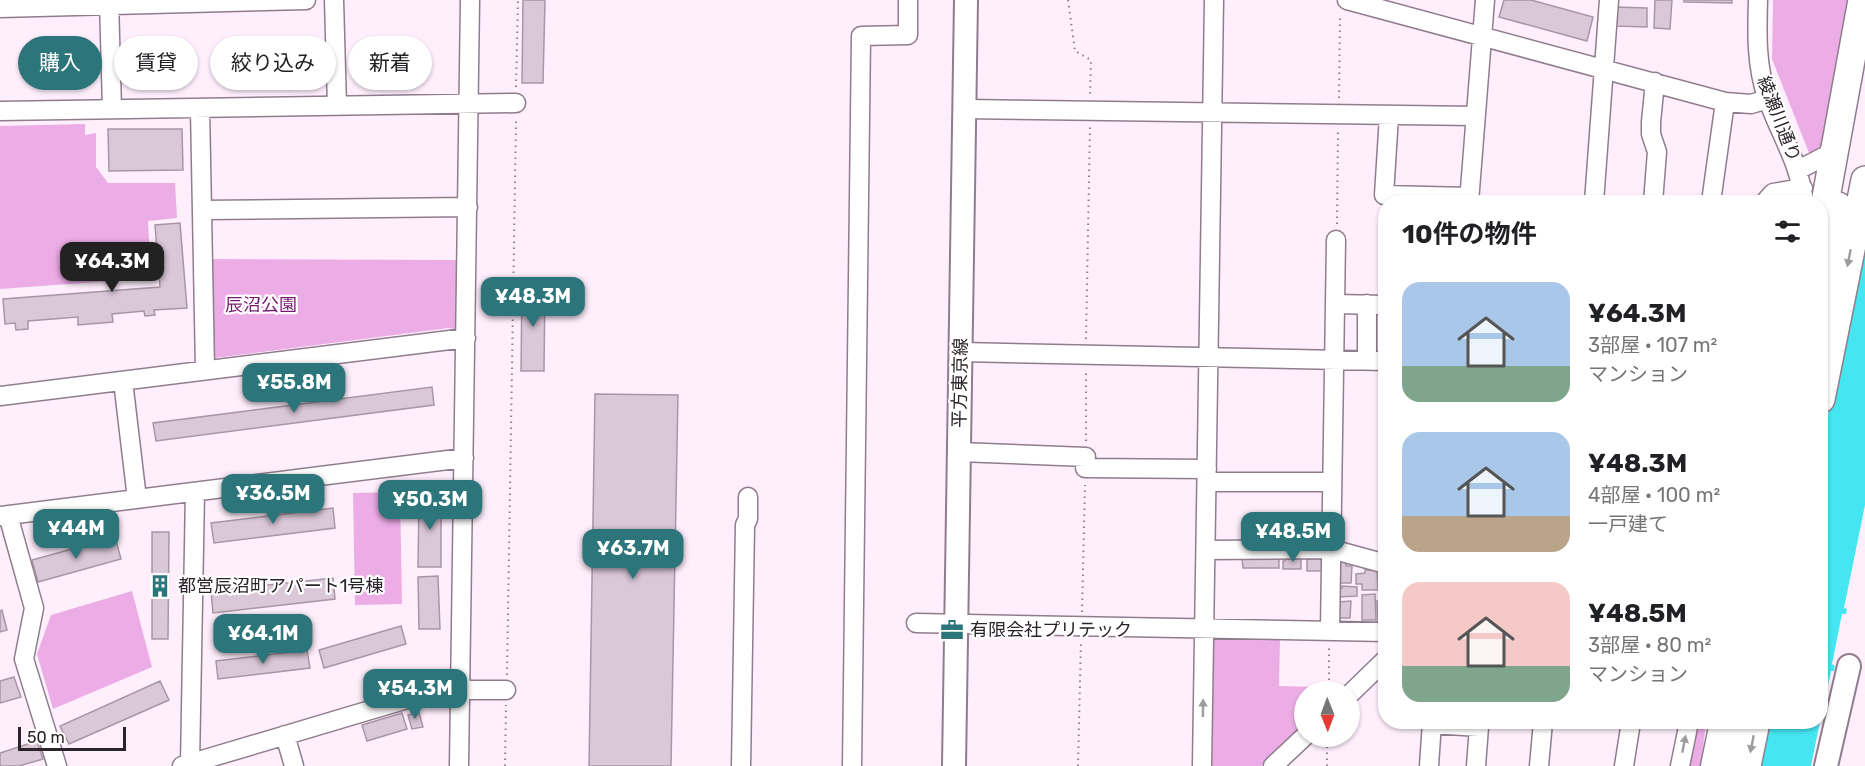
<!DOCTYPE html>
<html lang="ja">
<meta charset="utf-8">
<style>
:root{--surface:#fff;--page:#f2f2f2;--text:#202124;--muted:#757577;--accent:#2c757a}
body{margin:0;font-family:Rubik,"Noto Sans JP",sans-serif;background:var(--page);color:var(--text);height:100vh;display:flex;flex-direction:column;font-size:22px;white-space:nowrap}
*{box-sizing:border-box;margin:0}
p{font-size:20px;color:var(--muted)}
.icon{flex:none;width:33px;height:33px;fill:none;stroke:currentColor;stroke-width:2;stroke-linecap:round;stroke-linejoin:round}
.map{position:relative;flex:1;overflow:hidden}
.drawer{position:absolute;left:1378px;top:195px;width:450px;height:534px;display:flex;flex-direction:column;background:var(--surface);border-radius:24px;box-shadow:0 2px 4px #0004}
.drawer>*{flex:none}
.guide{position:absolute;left:18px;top:36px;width:570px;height:54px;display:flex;gap:12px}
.needle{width:39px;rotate:179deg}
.fabs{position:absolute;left:1294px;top:681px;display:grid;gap:12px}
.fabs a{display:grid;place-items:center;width:66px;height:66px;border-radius:50%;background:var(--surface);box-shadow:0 2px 4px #0004;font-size:30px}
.scale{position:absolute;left:18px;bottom:15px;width:108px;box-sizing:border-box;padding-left:6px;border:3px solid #2a2329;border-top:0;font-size:16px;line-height:21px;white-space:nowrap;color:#2a2329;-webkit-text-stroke:4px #fff;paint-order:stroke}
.price{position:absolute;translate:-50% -51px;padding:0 14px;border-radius:12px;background:var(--accent);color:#fff;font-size:20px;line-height:39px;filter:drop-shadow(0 2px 3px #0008)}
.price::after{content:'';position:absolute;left:50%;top:36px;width:18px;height:14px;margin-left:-9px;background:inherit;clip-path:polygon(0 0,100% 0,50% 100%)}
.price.active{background:#222;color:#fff}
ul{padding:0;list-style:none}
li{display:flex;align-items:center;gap:18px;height:150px;padding:0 24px}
li span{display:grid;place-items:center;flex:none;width:168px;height:120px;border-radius:18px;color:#555}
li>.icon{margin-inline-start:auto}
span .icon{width:72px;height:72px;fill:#fffc;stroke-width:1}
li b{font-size:26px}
h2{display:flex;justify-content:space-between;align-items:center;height:72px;padding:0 24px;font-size:26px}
.pill{padding:0 21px;border-radius:27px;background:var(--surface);box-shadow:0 2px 4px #0004;font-size:21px;line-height:54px}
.pill.active{background:var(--accent);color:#fff}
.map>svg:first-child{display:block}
</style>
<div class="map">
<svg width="1865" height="766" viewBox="0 0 1865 766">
<rect width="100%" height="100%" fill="#ffeffd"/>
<path fill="#ecace6" d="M1773 0H1848L1827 145 1809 153 1772 59Z
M85 124V135L96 133V167L108 183H175L177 218 148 221 151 278 0 289V126Z
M211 259 459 260 458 330 449 328 214 358Z
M400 492 402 604 355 605 353 493Z
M132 591 152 667 53 709 37 654 51 615Z
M1214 638 1280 640 1279 686 1320 687V691L1305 692V725L1261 766H1212Z
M1693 722H1706L1701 766H1689Z"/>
<path fill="#44e6f1" d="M1865 232V505L1844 608 1847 609 1846 614H1842L1832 664 1835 666 1834 671H1831L1821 718V450Z
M1768 722H1820L1811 766H1759Z"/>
<path fill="#dac7d8" stroke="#a896a6" stroke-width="1.5" d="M523 0H545L543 83H522Z
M1504 0H1531L1593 17 1587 41 1499 17Z
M1655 0H1672L1670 29 1654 28Z
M1684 0H1732V3L1684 2Z
M1616 7 1647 8V27L1615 26Z
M108 129H182L183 170 109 171Z
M180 223 187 308 154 310 155 315 145 316 144 311 112 314 113 322 78 325V317L28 321V329L16 330 15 323 5 324 3 299 160 287 155 225Z
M522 285H545L544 371H521Z
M432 387 434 405 156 441 153 423Z
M595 394 678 395 671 766H589Z
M419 494H441V567H418Z
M333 508 335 528 214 543 211 523Z
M152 532H169L168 639H152Z
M115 537 121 559 38 582 32 560Z
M1264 555H1279V568H1243L1242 559H1264Z
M1301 556V569H1283V561H1285V558Z
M1313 557H1321V560H1325V571H1307V559H1313Z
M1337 561H1346V566H1352L1351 583H1337Z
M1365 570H1377L1378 590H1362V584H1356V574L1365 573Z
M438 576 440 629H419L418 577Z
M1383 577H1386V594L1385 588H1383Z
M333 578 335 599 213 613 211 591Z
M1342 586 1357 587V596L1338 597V588H1342Z
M1375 594 1376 620H1362V595Z
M1351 601 1350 618H1339L1338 602Z
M1377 601H1386V623H1378Z
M2 610 7 630 0 632V611Z
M401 626 406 644 324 668 319 650Z
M307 650 310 668 218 679 216 661Z
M14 677 21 697 0 703V681Z
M160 681 169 700 69 744 60 726Z
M418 709 423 727 412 729 408 715 412 714 411 711Z
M402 713 407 729 367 741 362 725Z
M37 741 43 759 19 766H0V753Z"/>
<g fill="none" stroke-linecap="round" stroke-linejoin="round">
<g stroke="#8f7d8d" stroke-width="21">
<path id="minor" d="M109 0 112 109
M334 0 337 106
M1347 0 1725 102 1751 104 1768 99
M1758 0C1757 33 1756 65 1767 97 1780 135 1799 160 1804 202
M0 8 306 0
M200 108 205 370
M965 109 1475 116
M0 111 516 103
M1389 116 1384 195 1470 197
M1798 170 1829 154 1832 142
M1469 202 1485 0
M1594 202 1609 0
M1653 202 1657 152 1651 134V122L1655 82
M1711 202 1725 102
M1765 202 1773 193 1803 188
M203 210 468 207
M1335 304 1386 305
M1367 304V360
M961 352 1386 361
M123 381 137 499
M0 396 466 338
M959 452 1086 457
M1085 468 1207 469
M1207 482H1332
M8 515 34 608 24 659 57 766
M0 516 464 458
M1206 550 1331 549 1386 564
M916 623 1386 632
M1330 631 1336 240
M461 690H506
M1350 694 1386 659
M1432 724 1479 727 1476 766
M285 735 294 766
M190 764 195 492
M182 766 461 683
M459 766 470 0
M741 766 745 525 748 519V497
M852 766 861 36 908 35V0
M1202 766 1214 0
M1273 766 1305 736
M1429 766 1432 722
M1539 766 1543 722
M1624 766 1631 722
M1680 766 1689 722
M1710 766 1719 722"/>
</g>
<g stroke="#8f7d8d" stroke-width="26">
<path id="major" d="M954 766 966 0
M1826 766 1849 666"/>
</g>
<g stroke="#8f7d8d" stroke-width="30">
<path id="highway" d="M1821 225 1862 0
M1821 287 1838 206
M1821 399 1865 180
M1724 766 1733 722
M1747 766 1756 722"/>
</g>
<path stroke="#8b808a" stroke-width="2" stroke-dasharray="1.5 4.5" stroke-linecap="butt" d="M1068 0 1075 51 1091 60 1090 96
M516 87 518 0
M1339 98 1340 14
M1337 224 1338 131
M1086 339 1090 125
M1086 441V371
M1082 612 1085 485
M507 675 516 120
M1329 692V646
M505 766 506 705
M1078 766 1081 641
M1327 766V736"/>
<use href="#minor" stroke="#fff" stroke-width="18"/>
<use href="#major" stroke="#fff" stroke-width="22"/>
<use href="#highway" stroke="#fff" stroke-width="27"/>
</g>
<defs><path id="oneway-solid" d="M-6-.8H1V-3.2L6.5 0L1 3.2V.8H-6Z" transform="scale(1.5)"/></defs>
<g fill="#9f9c9f">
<use href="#oneway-solid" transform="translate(1849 258) rotate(101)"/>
<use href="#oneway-solid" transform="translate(1203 708) rotate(-89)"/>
<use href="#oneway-solid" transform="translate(1684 744) rotate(-79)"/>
<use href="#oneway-solid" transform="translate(1752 744) rotate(101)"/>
</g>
<defs>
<g id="building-bare" transform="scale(1.8)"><path d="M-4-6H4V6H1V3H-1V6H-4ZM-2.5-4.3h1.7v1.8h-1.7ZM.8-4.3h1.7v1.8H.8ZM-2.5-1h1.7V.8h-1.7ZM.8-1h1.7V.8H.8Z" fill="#2c757a" stroke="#fff" stroke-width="2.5" paint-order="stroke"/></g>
<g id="office-bare" transform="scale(1.8)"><path d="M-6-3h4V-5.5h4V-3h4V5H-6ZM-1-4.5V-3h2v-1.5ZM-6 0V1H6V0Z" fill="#2c757a" stroke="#fff" stroke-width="2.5" paint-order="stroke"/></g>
</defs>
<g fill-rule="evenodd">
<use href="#building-bare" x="160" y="586"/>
<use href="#office-bare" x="952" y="630"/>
</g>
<g text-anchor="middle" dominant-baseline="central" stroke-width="4.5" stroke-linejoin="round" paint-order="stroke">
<g font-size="18" fill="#2a2329" stroke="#fff">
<text transform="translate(1779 119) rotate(69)">綾瀬川通り</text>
<text transform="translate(960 383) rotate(-89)">平方東京線</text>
</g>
<g font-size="18" fill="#741a71" stroke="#fff">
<text x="261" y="305">辰沼公園</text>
</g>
<g font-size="18" fill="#2a2329" stroke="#fff" text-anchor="start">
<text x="178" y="586">都営辰沼町アパート1号棟</text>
<text x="970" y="630">有限会社プリテック</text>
</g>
</g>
</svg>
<div class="fabs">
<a><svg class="needle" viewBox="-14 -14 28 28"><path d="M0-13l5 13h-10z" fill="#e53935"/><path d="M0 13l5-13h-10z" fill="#757577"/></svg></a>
</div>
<div class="scale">50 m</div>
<b class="price active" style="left:112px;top:293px">¥64.3M</b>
<b class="price" style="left:533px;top:328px">¥48.3M</b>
<b class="price" style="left:294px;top:414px">¥55.8M</b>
<b class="price" style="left:273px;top:525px">¥36.5M</b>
<b class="price" style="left:430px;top:531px">¥50.3M</b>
<b class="price" style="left:76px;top:560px">¥44M</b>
<b class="price" style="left:1293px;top:563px">¥48.5M</b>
<b class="price" style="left:633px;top:580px">¥63.7M</b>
<b class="price" style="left:263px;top:665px">¥64.1M</b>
<b class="price" style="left:415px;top:720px">¥54.3M</b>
<div class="guide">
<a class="pill active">購入</a>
<a class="pill">賃貸</a>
<a class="pill">絞り込み</a>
<a class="pill">新着</a>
</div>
<section class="drawer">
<h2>10件の物件<svg class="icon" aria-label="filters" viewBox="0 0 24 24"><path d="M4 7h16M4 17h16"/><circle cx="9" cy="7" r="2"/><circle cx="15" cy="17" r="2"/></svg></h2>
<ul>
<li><span style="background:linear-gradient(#a9c7e8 70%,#7fa58c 0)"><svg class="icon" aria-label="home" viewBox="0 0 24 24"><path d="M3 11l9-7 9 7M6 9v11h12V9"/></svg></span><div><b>¥64.3M</b><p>3部屋 · 107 m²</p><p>マンション</p></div></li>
<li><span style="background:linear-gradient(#a9c7e8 70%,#b9a48a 0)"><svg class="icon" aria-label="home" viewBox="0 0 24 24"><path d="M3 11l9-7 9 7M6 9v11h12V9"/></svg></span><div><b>¥48.3M</b><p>4部屋 · 100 m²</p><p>一戸建て</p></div></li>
<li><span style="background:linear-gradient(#f6c9c9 70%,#7fa58c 0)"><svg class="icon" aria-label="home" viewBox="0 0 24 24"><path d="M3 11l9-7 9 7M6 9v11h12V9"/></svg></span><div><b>¥48.5M</b><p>3部屋 · 80 m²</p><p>マンション</p></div></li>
</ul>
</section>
</div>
